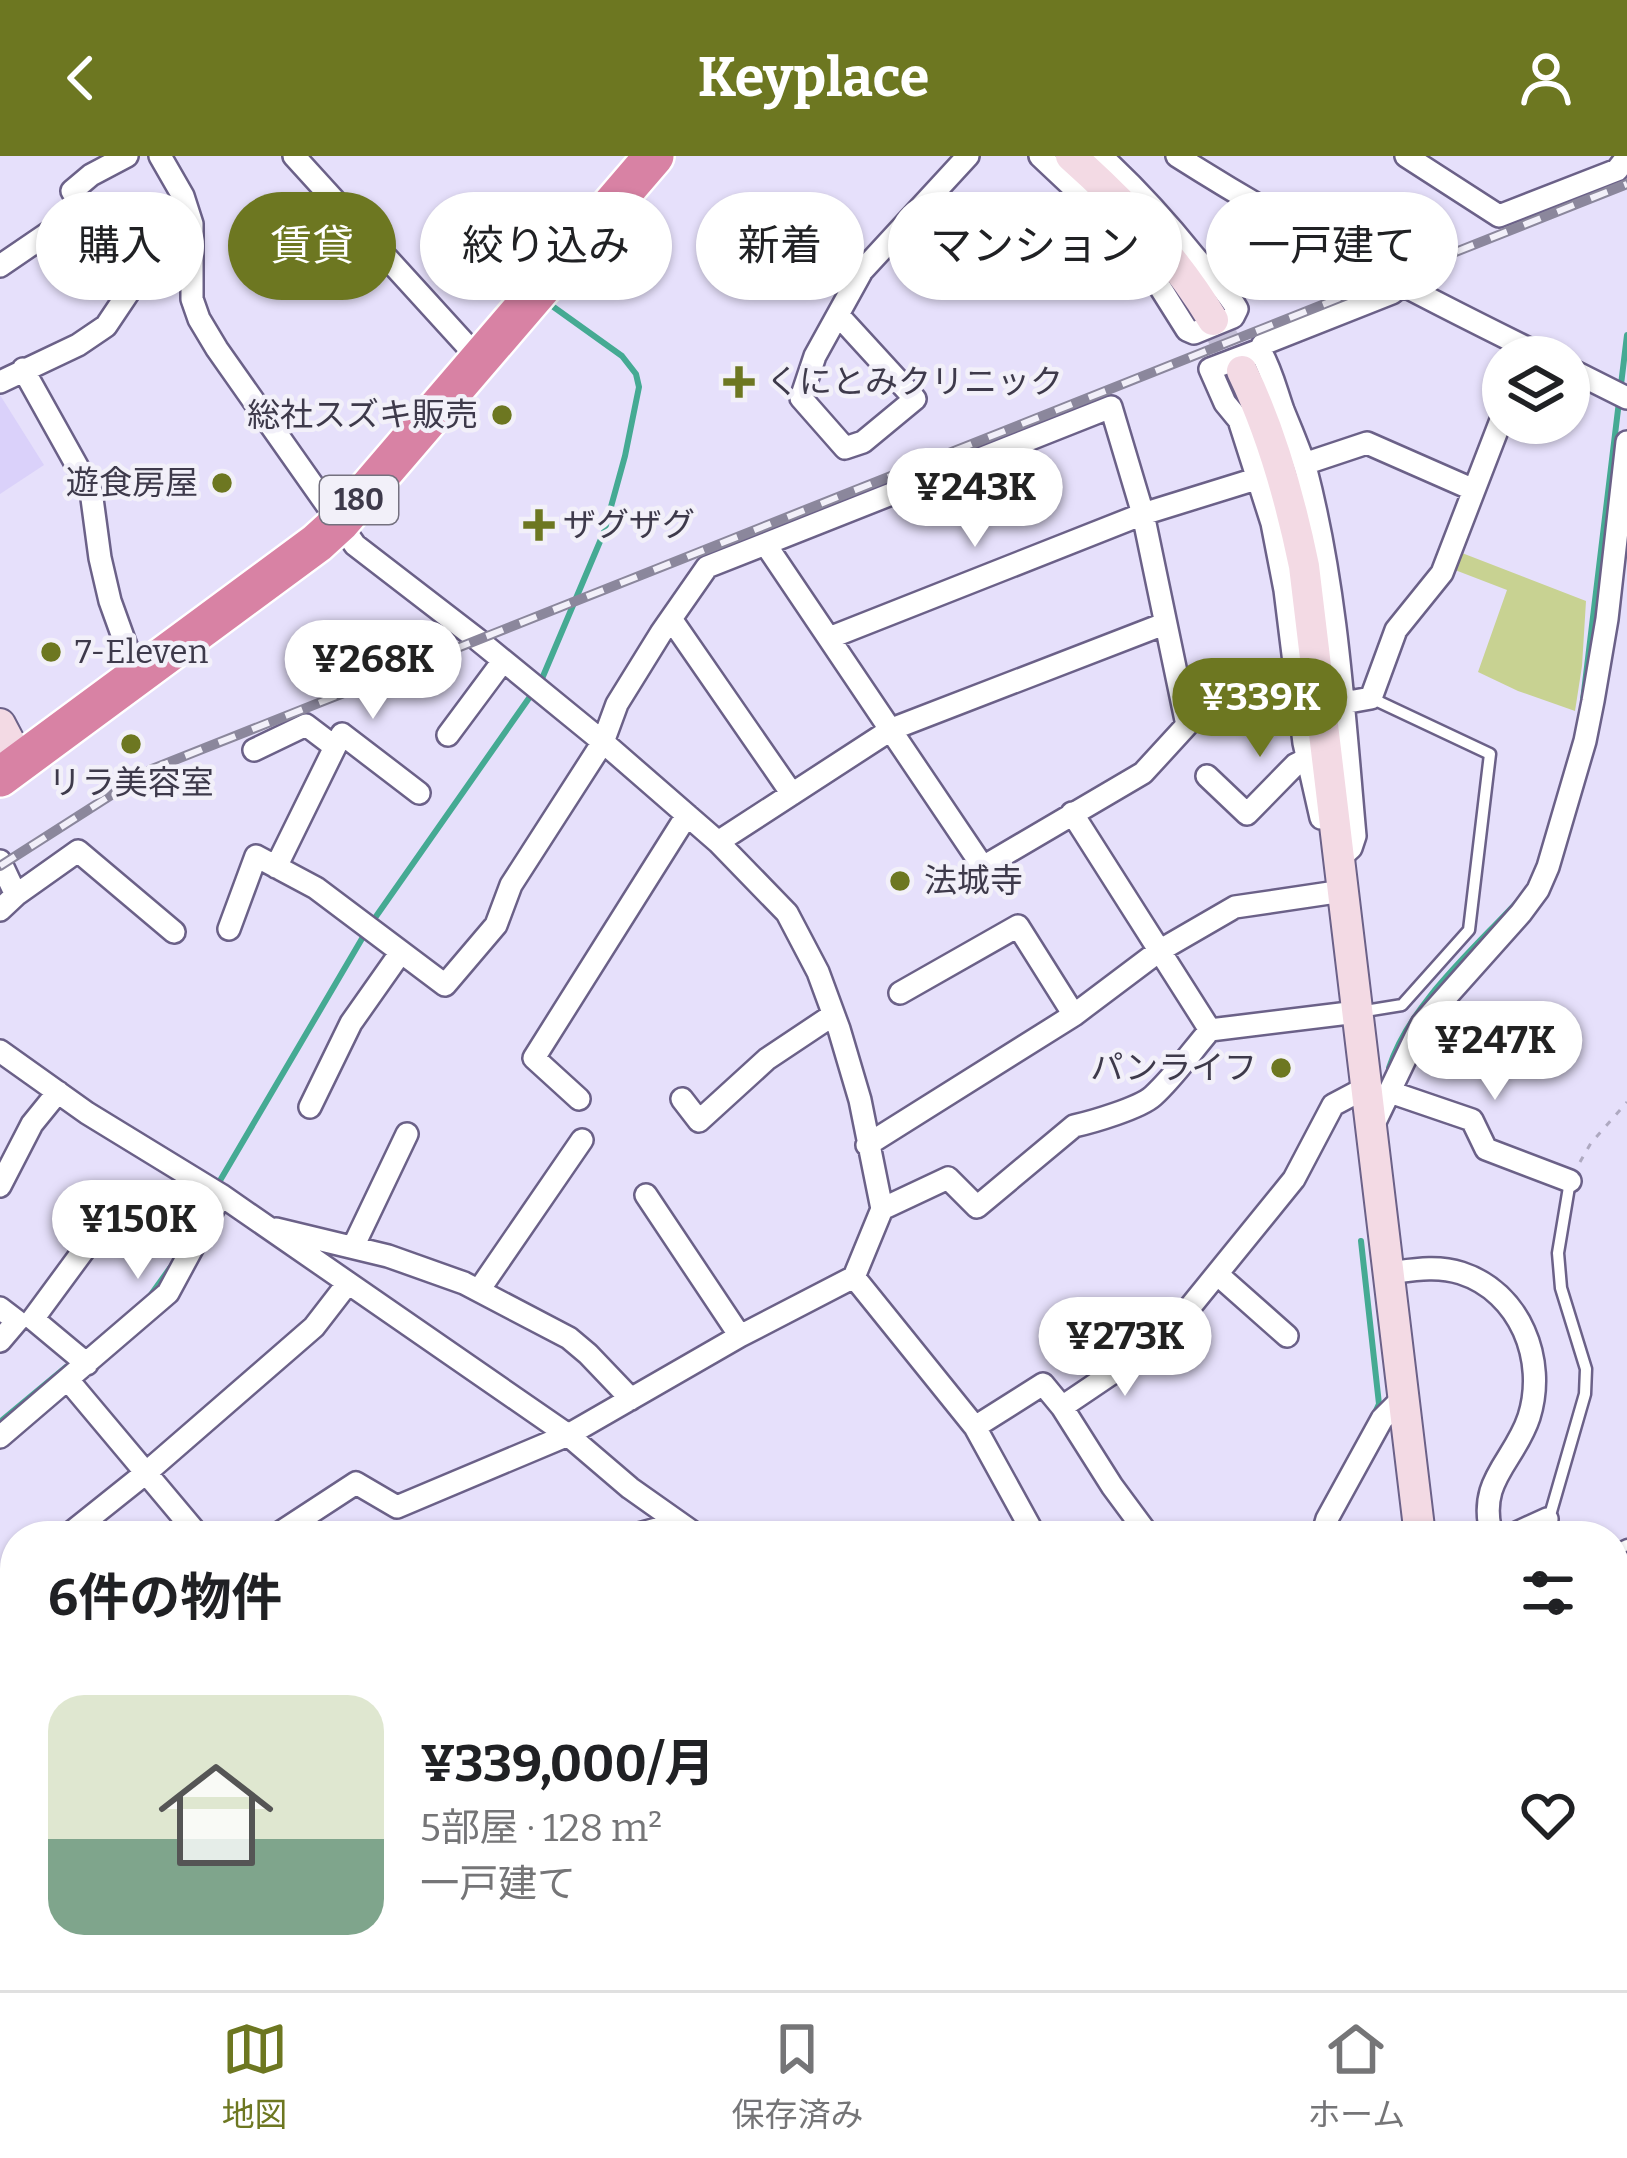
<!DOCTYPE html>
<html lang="ja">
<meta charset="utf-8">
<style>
:root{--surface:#fff;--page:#f6f6f6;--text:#202124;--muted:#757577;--line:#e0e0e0;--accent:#6d7721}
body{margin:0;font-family:Bitter,"Noto Sans JP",serif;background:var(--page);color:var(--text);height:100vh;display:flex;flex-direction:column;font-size:45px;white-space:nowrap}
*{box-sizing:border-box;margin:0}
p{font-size:39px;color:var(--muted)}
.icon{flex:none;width:66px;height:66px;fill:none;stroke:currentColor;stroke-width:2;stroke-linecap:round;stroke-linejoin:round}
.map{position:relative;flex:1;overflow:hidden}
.panel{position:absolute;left:0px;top:1365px;width:1629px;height:471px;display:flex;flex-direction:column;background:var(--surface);border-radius:48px 48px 0 0;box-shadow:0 3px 9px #0004}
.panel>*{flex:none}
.top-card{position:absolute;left:36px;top:36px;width:1557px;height:108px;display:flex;gap:24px}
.controls{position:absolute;left:1482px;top:180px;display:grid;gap:24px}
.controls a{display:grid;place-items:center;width:108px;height:108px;border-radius:50%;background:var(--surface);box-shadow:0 3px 9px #0004;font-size:60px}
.price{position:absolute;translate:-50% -102px;padding:0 27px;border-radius:42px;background:#fff;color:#222;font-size:39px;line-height:78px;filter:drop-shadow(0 3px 6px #0008)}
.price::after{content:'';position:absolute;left:50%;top:72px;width:36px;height:27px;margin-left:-18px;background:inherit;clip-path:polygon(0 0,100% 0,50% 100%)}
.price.active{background:var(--accent);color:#fff}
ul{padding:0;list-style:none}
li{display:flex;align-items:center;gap:36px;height:300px;padding:0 48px}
li span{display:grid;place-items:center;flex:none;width:336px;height:240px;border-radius:36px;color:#555}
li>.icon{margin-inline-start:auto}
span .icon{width:144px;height:144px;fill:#fffc;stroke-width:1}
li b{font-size:51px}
h2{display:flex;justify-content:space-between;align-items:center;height:144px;padding:0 48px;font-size:51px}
.tag{padding:0 42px;border-radius:54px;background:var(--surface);box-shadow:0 3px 9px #0004;font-size:42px;line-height:108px}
.tag.active{background:var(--accent);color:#fff}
header{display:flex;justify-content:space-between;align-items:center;height:156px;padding:0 48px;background:var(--accent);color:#fff;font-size:54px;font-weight:700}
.tabs{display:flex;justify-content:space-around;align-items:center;height:168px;border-top:3px solid var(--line);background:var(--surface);font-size:33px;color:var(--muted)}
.tabs a{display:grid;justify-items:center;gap:6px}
.tabs .active{color:var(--accent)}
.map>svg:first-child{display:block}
</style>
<header><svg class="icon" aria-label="back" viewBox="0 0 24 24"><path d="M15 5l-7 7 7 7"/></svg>Keyplace<svg class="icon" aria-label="person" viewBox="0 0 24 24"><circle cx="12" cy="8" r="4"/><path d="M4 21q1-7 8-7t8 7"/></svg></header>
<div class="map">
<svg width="1627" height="1834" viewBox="0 0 1627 1834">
<rect width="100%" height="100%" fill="#e6e0fb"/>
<path fill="#dad1fa" d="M0 239 44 309 0 338Z"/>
<path fill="#c8d292" d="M1462 397 1586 445 1582 510 1575 555 1518 535 1478 516 1507 434 1455 414Z
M1627 1559V1723L1614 1694V1566Z"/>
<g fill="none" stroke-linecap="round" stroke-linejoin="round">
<path stroke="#45aa93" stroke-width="6" d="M1583 544 1627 179
M1389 912C1409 849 1474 793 1519 744
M218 1028 370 769 541 525 604 376 625 300 639 231 636 218 622 200 548 147
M1361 1085 1379 1248 1374 1259
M150 1140 170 1112
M0 1266 66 1211
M391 1834 411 1821"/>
<path stroke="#c4bfd8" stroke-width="30" stroke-dasharray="30 15" stroke-linecap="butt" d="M1213 164 1242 215"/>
<g stroke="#6b6188" stroke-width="15">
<path id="lane" d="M1359 856 1402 849 1469 774 1490 598 1371 542
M1544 1380 1585 1238 1586 1213 1561 1132 1558 1097 1570 1025
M1614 1395 1627 1389
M956 1821 968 1834"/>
</g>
<g stroke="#6b6188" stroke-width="26">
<path id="street" d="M160 0 183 40 192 68V143L199 163 217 193 355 389 477 483 603 586 718 686 787 757 818 816 839 873 860 944 882 1053 854 1121 740 1180 568 1279 397 1351 356 1327 275 1380
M294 0 479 203
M1040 0 1091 48 1141 101 1187 174 1194 177 1233 161 1237 153C1225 132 1209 118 1194 100 1165 64 1135 31 1101 0
M1177 0C1295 75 1419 139 1545 201
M1406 0 1499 60 1617 14 1627 1
M0 110 69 63 80 47 72 35 91 19 127 0
M839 160 915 243 863 286 845 292 801 242 815 200 862 115 968 0
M1260 194C1272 216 1275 231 1283 254 1291 274 1300 294 1306 314 1337 433 1344 558 1355 680L1351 692 1340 702
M23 213 91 335 100 402 110 445 137 520
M1569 213 1627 242
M0 226 78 189 106 170 163 85 192 68
M1304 308 1367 287 1474 334
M671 463 792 638
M829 482 1143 358 1259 322
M1343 547 1371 542 1396 474 1442 417 1503 259
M448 579 503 505
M335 591 342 578 419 637
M254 594 306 569 335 591 276 711
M1207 620 1247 658 1295 609 1309 602
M1072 657 1210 874
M1321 662 1304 587 1285 434 1272 367 1239 264 1225 247 1210 213 1260 194 1263 188 1392 137 1401 130
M718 686 892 573 1164 468
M0 705 16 739 0 754
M16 739 78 695 174 776
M229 773 256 700 316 732 445 829 496 769 511 729 603 586 617 548 661 477 707 411 1111 251 1143 358 1187 569 1143 617 983 711 766 389
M900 837 1018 770 1074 859
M0 895 87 957 221 1039 568 1279 630 1332 698 1380
M1390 936 1472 964 1486 993 1570 1025
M579 943 534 902 687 659
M682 943 699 965 767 903 833 859
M310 951 351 867 401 796
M1373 970 1422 868 1521 757 1538 734 1548 711 1585 585 1593 545 1607 463 1627 286
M867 989 1074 859 1159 795 1235 751 1343 735
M0 1030 32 968 58 936
M646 1039 740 1180
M882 1053 948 1022 977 1051 1074 970C1092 966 1140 952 1153 940 1174 921 1191 896 1210 874L1357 856
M276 1073 388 1100 464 1127 569 1182 588 1198 631 1243
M353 1091 407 978
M1388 1117C1412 1114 1437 1109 1461 1117 1520 1136 1547 1204 1529 1261 1514 1307 1476 1324 1492 1380
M1217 1118 1287 1180
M854 1121 975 1271 1035 1380
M479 1134 582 984
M0 1152 17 1165 0 1185
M87 1208 33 1163 100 1072
M68 1224 199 1380
M1062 1251 1112 1330 1149 1380
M975 1271 1043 1228 1062 1251 1139 1199 1173 1172 1294 1023 1333 949 1367 931
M0 1281 168 1137 221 1039
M67 1380 147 1316 314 1171 348 1127
M631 1380 679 1367
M1322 1380 1327 1363 1382 1263 1402 1243
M1510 1380 1547 1363
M0 1434 15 1422
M0 1598 15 1585
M0 1609 15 1638
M0 1762 15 1750
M116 1821 123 1834
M1406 1821 1422 1834
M273 1834 288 1821
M418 1834 438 1821"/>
</g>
<g stroke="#6b6188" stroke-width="34">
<path id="secondary" d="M1071 0C1126 49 1175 101 1213 164
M1242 215C1272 277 1290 342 1304 410L1420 1380
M0 568 20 606
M1494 1821 1499 1834"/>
</g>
<g stroke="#fff" stroke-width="44">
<path id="highway" d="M0 621 317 387 340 366 654 0"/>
</g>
<path stroke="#aea9c0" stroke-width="3" stroke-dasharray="6 9" stroke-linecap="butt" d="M1580 1006 1591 987 1627 946
M1614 1742 1627 1737
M1151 1821 1160 1834
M1346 1834 1354 1821"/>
<use href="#lane" stroke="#fff" stroke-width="10"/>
<use href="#street" stroke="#fff" stroke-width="21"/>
<use href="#secondary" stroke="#f3dae4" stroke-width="30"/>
<use href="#highway" stroke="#d882a4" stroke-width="39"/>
<g stroke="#8b879c" stroke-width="10">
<path id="rail" d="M0 710 152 613 1627 28"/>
</g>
<use href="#rail" stroke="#f2f0f9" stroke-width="6" stroke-dasharray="18" stroke-linecap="butt"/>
</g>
<g fill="#6d7721" stroke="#f2f0f9" stroke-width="4.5">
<path d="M733 208h12v12h12v12h-12v12h-12v-12h-12v-12h12z"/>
<circle cx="502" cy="259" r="12"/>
<circle cx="222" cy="327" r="12"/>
<path d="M533 351h12v12h12v12h-12v12h-12v-12h-12v-12h12z"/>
<circle cx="51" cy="496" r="12"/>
<circle cx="131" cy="588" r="12"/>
<circle cx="900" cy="725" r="12"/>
<circle cx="1281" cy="912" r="12"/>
</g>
<g text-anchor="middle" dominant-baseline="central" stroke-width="9" stroke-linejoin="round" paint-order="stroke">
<rect fill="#f2f0f9" stroke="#74717f" stroke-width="3" x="320" y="320" width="78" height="48" rx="9"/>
<g font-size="30" font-weight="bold" fill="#3e3a4b">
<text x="359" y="344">180</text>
</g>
<g font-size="33" fill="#3e3a4b" stroke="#f2f0f9" text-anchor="start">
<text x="766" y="226">くにとみクリニック</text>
<text x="478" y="259" text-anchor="end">総社スズキ販売</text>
<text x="198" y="327" text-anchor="end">遊食房屋</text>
<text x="563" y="369">ザグザグ</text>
<text x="75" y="496">7-Eleven</text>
<text x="131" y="627" text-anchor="middle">リラ美容室</text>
<text x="924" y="725">法城寺</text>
<text x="1257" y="912" text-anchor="end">パンライフ</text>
</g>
</g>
</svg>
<div class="controls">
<a><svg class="icon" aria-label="layers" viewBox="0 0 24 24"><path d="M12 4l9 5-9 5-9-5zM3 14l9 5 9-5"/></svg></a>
</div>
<b class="price" style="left:975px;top:394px">¥243K</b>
<b class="price" style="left:373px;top:566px">¥268K</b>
<b class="price active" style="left:1260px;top:604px">¥339K</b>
<b class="price" style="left:1495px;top:947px">¥247K</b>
<b class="price" style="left:138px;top:1126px">¥150K</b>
<b class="price" style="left:1125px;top:1243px">¥273K</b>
<div class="top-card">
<a class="tag">購入</a>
<a class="tag active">賃貸</a>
<a class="tag">絞り込み</a>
<a class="tag">新着</a>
<a class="tag">マンション</a>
<a class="tag">一戸建て</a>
</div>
<section class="panel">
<h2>6件の物件<svg class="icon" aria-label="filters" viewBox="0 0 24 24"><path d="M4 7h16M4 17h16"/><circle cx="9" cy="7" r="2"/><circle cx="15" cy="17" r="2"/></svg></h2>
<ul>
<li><span style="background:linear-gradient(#dfe7d0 60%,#7fa58c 0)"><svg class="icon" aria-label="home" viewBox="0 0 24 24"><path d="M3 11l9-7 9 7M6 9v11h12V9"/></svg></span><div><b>¥339,000/月</b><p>5部屋 · 128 m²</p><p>一戸建て</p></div><svg class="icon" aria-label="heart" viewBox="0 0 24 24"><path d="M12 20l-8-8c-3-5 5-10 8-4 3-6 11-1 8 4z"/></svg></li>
</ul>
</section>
</div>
<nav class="tabs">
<a class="active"><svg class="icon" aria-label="map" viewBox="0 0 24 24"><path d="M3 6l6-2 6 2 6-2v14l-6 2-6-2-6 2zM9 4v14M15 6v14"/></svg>地図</a>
<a><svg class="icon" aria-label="saved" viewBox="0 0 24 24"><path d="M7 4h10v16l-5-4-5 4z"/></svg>保存済み</a>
<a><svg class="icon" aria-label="home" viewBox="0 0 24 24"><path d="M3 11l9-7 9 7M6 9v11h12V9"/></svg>ホーム</a>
</nav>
